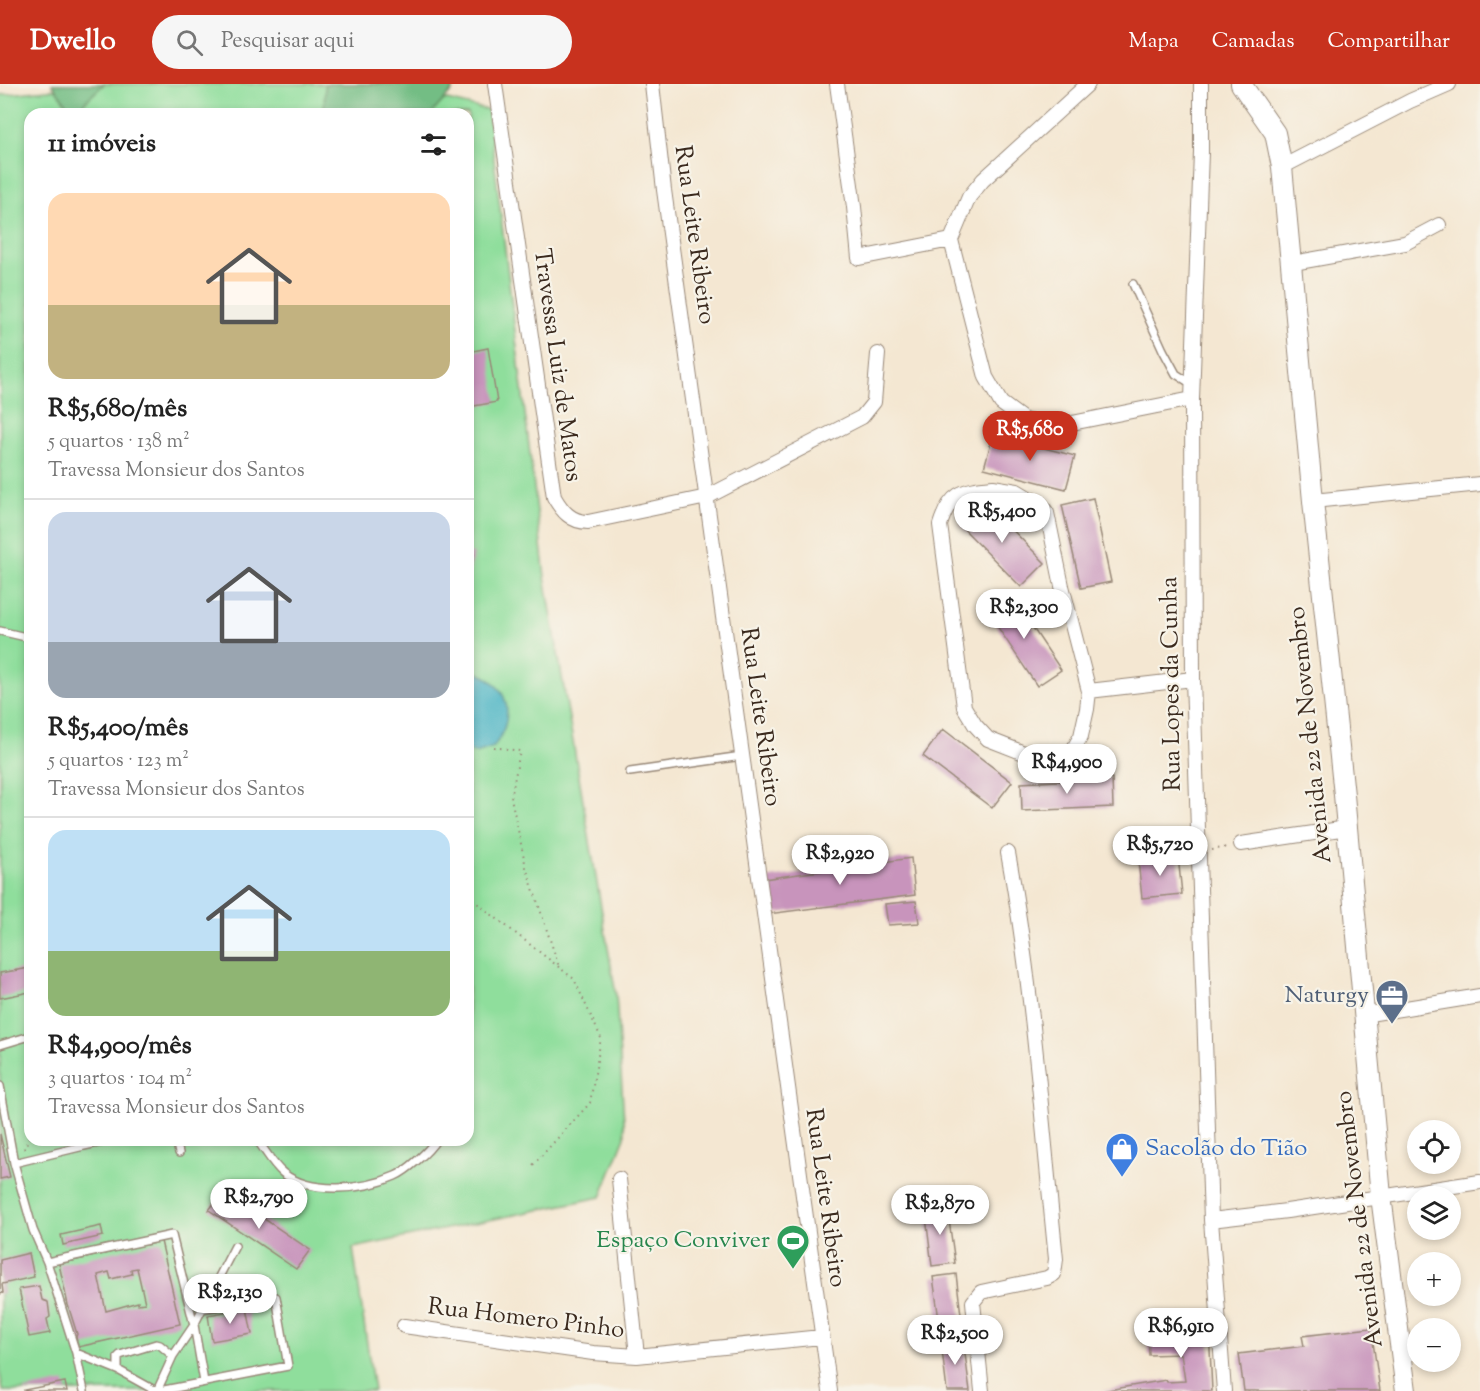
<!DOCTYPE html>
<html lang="pt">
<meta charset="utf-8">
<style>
:root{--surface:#fff;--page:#f6f6f6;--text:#222;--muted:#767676;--line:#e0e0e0;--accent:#c8321e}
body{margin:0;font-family:"Sorts Mill Goudy",serif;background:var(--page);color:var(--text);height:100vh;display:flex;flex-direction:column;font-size:22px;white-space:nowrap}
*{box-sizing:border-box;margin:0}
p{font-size:20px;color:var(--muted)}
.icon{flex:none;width:33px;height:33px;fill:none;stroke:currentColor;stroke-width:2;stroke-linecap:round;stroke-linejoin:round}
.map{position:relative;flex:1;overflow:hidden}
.drawer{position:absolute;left:24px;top:24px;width:450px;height:1038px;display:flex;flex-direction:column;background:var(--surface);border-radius:18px;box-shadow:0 3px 9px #0003}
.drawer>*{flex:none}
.buttons{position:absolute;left:1407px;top:1036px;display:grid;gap:12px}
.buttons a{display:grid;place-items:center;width:54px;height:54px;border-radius:50%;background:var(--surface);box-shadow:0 3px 9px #0003;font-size:30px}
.price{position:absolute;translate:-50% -51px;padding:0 14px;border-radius:21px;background:#fff;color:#222;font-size:20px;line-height:39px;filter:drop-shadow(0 2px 3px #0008)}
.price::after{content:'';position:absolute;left:50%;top:36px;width:18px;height:14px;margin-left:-9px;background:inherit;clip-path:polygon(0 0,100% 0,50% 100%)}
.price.current{background:var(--accent);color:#fff}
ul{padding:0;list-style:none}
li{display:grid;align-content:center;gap:12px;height:318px;padding:0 24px}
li+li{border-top:2px solid var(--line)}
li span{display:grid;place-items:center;height:186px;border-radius:18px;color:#555}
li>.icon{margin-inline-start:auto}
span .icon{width:108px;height:108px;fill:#fffc;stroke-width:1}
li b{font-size:26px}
h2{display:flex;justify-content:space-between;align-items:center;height:72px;padding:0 24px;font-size:26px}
header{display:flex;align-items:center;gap:36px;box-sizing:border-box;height:84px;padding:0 30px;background:var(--accent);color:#fff}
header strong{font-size:28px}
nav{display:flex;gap:33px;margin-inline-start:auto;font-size:21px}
.search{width:420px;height:54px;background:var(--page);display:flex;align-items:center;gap:15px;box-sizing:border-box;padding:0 21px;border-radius:33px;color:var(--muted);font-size:22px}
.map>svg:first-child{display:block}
</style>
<header>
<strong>Dwello</strong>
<div class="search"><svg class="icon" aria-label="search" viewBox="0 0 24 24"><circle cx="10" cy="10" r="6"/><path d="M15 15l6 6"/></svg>Pesquisar aqui</div>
<nav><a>Mapa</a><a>Camadas</a><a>Compartilhar</a></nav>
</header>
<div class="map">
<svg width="1480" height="1307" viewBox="0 0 1480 1307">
<rect width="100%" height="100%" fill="#f7f3e8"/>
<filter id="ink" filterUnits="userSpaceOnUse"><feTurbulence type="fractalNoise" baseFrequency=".0167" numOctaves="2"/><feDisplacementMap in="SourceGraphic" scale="12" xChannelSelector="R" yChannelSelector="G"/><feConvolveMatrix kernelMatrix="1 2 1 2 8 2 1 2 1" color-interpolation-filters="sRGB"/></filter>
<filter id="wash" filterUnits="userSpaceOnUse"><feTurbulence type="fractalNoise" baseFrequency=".008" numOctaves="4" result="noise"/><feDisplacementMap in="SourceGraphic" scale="24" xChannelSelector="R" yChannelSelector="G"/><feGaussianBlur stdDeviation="1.35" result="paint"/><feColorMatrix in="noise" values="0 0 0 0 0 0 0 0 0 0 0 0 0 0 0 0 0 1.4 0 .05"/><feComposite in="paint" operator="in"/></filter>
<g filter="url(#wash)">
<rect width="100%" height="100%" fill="#f4e7d2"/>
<path fill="#8fde9c" stroke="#65845d" stroke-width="1.5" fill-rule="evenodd" d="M105 0H382L488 26 545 493 616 911 625 1053 601 1113 353 1164 374 1307H3L0 1290V11ZM30 30H468V1056H30Z"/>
<path fill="#73bd84" stroke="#577451" stroke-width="1.5" d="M52 0H104L73 29Z
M325 0H454L452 7 431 30H324Z"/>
<path fill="#48b4c5" stroke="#426f72" stroke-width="1.5" d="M468 585C494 593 513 612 505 641 503 649 498 656 494 663L476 669 468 666Z"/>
<g id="blocks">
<path fill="#c894bc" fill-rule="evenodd" d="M488 264 497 318 468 323V268Z
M993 351 1075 372 1066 405 984 384Z
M1093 414 1111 498 1081 504 1062 421Z
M984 417 1045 479 1021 503 960 441Z
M468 469 474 470 469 489H468Z
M1011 511 1061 586 1037 602 987 527Z
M943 645 1012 698 992 724 923 672Z
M1112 694 1113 723 1022 727 1021 699Z
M1178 772 1182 810 1142 814 1138 776Z
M911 774 915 811 768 830 764 795Z
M916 817 919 839 888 841 885 820Z
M30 884V908L0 914V889Z
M0 1050 10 1093 0 1095Z
M223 1107 310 1166 296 1185 209 1126Z
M947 1122 955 1179 932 1182 925 1125Z
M101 1142 103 1152 63 1161 61 1151Z
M161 1157 180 1240 78 1263 76 1253 77 1250 68 1221 59 1180ZM137 1184 145 1219 138 1220V1218L106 1227 98 1191 109 1188 111 1195 132 1190 131 1185Z
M29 1169 34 1193 2 1200 3 1209 0 1210V1176Z
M956 1190 963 1247 941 1250 933 1193Z
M39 1202 42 1216 48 1218 50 1233 47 1235 50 1249 29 1253 19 1205Z
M247 1224 252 1250 212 1257 208 1231Z
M1209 1244 1212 1307H1102L1166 1296 1167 1298 1185 1297 1181 1270 1149 1271 1148 1246Z
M1371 1244 1380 1307H1244L1239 1270 1304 1262 1302 1252Z
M963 1255 970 1307H947L941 1258Z
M65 1298 67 1307H24V1306Z"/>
</g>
</g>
<g filter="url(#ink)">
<use href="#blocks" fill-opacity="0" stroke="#988878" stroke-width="1.5"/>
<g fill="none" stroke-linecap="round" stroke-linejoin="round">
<g stroke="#988878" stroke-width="10">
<path id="lane" d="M1133 200 1163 266 1176 290 1192 300
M0 547 30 554
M630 688 742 672
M0 961 30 952
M0 1002 14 1079 33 1146 47 1178 76 1269 118 1286 156 1307
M83 1056 84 1062 111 1056
M176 1056 179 1069
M257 1056C265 1066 273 1081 283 1089 310 1111 364 1106 395 1092 407 1087 429 1067 436 1056
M14 1079 84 1062
M47 1178 172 1151 194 1241 204 1298
M76 1269 84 1307
M118 1286V1273L120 1271 156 1260 160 1261 173 1272
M157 1307 173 1272 194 1241 235 1162
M159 1307 288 1282 276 1213 201 1225"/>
</g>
<g stroke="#988878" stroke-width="16">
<path id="street" d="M495 0 554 413C562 427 571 438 588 438L707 413 862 333 874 318 878 270
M652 0 664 106 830 1307
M837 0 854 123 859 174 951 156
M1201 0V68L1192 315 1193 595 1211 1136 1224 1307
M1282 83 1410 17 1449 0
M951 156 986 293 1001 319 1024 336 1045 341 1067 340 1192 315
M951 156 969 113 983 96 1088 0
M1293 179 1405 159 1439 141
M993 403 1017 407 1042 422 1047 429 1062 502 1089 607 1087 625 1081 652 1073 666 1060 674 1042 676 988 655 975 641 964 623 940 441C950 409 961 406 993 403Z
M1313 417 1480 400
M1089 607 1193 595
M1241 760 1347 744
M1363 931 1480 912
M619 1095 637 1272
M1211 1136 1287 1127 1480 1098
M404 1242 593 1269 637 1272 821 1253
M982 1307 973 1218 981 1208 1047 1194 1054 1190 1056 1175C1042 1040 1033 903 1008 769"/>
</g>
<g stroke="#988878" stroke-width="22">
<path id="secondary" d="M1241 0 1275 49 1282 83 1313 417 1344 711 1381 1112 1406 1307"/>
</g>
<path stroke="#988878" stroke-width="2" stroke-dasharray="1.5 4.5" stroke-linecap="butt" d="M494 663 520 667 511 714 526 783 559 883
M1212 766 1227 763
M468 812 574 895 601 954 590 1019 532 1082
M24 1065 30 1051"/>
<use href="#lane" stroke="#fff" stroke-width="7"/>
<use href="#street" stroke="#fff" stroke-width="14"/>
<use href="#secondary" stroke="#fff" stroke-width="20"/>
</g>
</g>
<defs>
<g id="office-pin" transform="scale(1.725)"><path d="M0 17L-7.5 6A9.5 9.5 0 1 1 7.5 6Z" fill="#5c6f8a" stroke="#f7f3e8"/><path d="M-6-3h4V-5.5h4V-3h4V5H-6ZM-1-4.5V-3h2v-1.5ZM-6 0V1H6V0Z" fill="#fff"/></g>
<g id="shop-pin" transform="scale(1.725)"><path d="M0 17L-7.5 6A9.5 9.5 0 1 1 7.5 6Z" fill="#3f7fe0" stroke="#f7f3e8"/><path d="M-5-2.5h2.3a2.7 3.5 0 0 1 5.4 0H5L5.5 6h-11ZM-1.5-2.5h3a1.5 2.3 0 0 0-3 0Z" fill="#fff"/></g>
<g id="stadium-pin" transform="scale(1.725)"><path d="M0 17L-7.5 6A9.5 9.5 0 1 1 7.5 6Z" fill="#2e9e5b" stroke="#f7f3e8"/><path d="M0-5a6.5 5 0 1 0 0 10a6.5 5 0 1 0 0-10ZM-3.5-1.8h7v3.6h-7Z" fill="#fff"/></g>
</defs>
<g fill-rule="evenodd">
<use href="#office-pin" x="1392" y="912"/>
<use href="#shop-pin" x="1122" y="1065"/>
<use href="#stadium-pin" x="793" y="1157"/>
</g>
<g text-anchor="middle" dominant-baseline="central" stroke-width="4.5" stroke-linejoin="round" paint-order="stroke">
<g font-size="24" fill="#3b2a1e" stroke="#f7f3e8">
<text transform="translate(694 151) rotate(82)">Rua Leite Ribeiro</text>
<text transform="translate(557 281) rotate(82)">Travessa Luiz de Matos</text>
<text transform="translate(1172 600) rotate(-91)">Rua Lopes da Cunha</text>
<text transform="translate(760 633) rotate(82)">Rua Leite Ribeiro</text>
<text transform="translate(1311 651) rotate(-96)">Avenida 22 de Novembro</text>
<text transform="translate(825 1114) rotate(82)">Rua Leite Ribeiro</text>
<text transform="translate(1360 1135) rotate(-97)">Avenida 22 de Novembro</text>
<text transform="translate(526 1235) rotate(7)">Rua Homero Pinho</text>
</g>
<g font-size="24" fill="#4e5e75" stroke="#f7f3e8" text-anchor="end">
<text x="1369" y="912">Naturgy</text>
</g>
<g font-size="24" fill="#366cbe" stroke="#f7f3e8" text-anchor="start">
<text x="1145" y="1065">Sacolão do Tião</text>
</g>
<g font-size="24" fill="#27864d" stroke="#f7f3e8" text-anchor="end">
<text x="770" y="1157">Espaço Conviver</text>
</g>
</g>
</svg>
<div class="buttons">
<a><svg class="icon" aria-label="locate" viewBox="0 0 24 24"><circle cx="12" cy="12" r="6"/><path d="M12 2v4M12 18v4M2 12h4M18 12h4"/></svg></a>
<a><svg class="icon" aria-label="layers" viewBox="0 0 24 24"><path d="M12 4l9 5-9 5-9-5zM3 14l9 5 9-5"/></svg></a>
<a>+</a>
<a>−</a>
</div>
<b class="price current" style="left:1030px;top:378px">R$5,680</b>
<b class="price" style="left:1002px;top:460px">R$5,400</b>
<b class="price" style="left:1024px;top:556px">R$2,300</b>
<b class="price" style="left:1067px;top:711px">R$4,900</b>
<b class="price" style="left:1160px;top:793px">R$5,720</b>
<b class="price" style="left:840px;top:802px">R$2,920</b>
<b class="price" style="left:259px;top:1146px">R$2,790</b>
<b class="price" style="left:940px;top:1152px">R$2,870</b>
<b class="price" style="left:230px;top:1241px">R$2,130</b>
<b class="price" style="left:1181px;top:1275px">R$6,910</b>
<b class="price" style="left:955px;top:1282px">R$2,500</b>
<section class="drawer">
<h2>11 imóveis<svg class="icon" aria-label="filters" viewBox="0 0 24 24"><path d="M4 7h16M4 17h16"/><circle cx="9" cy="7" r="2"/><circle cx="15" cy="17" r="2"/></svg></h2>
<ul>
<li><span style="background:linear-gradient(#ffd9b3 60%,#c2b280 0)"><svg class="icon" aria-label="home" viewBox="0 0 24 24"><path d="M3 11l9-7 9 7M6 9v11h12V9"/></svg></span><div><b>R$5,680/mês</b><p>5 quartos · 138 m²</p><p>Travessa Monsieur dos Santos</p></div></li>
<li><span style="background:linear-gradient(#c9d6e8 70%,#9aa5b1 0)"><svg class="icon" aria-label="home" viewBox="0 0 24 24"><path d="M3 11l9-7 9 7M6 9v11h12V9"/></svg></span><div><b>R$5,400/mês</b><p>5 quartos · 123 m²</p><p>Travessa Monsieur dos Santos</p></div></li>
<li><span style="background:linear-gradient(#bfe0f5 65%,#8fb573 0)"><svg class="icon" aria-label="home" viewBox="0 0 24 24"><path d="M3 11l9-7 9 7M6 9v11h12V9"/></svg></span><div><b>R$4,900/mês</b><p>3 quartos · 104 m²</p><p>Travessa Monsieur dos Santos</p></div></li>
</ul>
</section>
</div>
